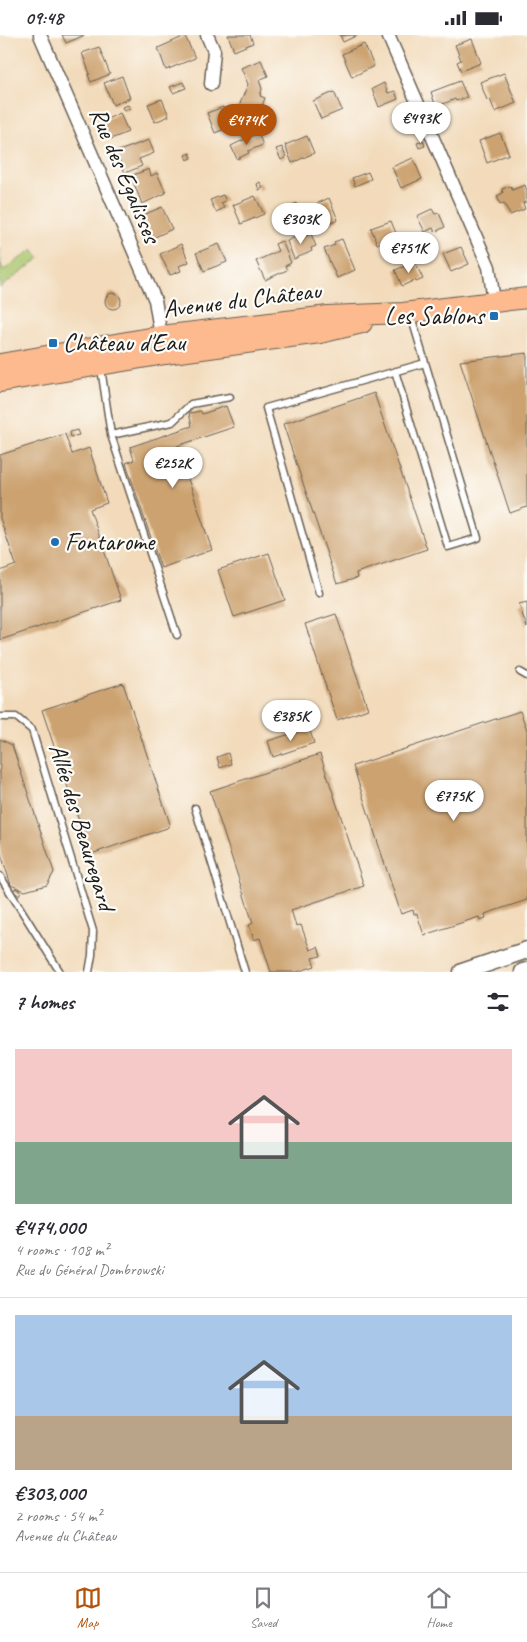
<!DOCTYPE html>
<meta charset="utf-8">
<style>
:root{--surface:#fff;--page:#f2f2f3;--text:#2b2b33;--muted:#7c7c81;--line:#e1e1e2;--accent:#b45309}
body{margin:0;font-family:Caveat,sans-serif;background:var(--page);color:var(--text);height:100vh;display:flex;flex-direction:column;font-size:19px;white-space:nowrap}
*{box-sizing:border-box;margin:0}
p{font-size:16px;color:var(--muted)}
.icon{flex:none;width:28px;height:28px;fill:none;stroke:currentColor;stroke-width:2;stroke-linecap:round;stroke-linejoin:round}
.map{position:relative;height:937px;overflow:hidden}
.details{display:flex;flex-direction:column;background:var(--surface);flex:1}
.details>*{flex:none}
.price{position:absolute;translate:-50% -42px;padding:0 11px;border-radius:18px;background:#fff;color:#222;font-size:16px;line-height:32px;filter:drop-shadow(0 1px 2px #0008)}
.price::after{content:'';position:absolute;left:50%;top:30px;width:15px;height:11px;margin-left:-8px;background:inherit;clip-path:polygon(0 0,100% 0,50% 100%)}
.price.selected{background:var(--accent);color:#fff}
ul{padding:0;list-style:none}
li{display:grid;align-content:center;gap:10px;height:265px;padding:0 15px}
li+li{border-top:1px solid var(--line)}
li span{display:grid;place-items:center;height:155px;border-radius:0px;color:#555}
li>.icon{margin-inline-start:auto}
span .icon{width:90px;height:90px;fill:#fffc;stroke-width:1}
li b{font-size:21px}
h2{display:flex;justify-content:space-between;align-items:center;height:60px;padding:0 15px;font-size:21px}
.status{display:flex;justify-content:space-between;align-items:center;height:35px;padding:0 25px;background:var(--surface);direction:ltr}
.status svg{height:14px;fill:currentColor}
.dock{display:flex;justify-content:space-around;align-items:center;height:70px;border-top:1px solid var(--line);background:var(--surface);font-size:14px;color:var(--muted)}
.dock a{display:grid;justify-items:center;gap:2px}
.dock .selected{color:var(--accent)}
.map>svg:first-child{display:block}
</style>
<div class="status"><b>09:48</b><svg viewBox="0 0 49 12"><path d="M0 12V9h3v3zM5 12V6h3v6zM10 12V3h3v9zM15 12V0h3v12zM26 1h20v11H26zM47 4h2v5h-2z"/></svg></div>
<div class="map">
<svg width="527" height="937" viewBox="0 0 527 937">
<rect width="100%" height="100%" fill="#fdfcf7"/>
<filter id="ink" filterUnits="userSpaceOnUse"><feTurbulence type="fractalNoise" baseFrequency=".02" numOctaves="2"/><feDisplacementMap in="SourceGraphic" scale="10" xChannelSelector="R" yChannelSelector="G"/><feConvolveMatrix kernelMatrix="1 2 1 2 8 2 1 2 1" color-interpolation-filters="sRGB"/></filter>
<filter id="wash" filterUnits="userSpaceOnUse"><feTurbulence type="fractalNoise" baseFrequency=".0096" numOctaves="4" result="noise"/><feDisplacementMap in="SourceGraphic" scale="20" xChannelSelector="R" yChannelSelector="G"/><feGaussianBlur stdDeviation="1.12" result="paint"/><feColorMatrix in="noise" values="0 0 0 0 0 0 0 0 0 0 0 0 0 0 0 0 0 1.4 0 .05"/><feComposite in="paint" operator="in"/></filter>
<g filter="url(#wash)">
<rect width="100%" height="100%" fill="#f2daba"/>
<path fill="#a8c46b" stroke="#627044" d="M0 213 1 230 4 235 33 214 40 223 0 253Z"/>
<g id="blocks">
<path fill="#cca26f" d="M62 0H85L66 8Z
M228 0H250L253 8 234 16Z
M340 0H358L343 7Z
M185 1 195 23 166 35 158 13Z
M472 4 481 28 461 36 457 27 461 25 455 10Z
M364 9 374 31 352 42 342 19Z
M99 12 110 39 91 47 88 40 90 39 82 18Z
M261 25 268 41 259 45 262 54 260 61 265 63 259 79 250 76 246 85 215 98 207 78 223 72 226 78 239 71 248 49 241 33Z
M504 38 516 68 495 77 490 64 487 65 480 47Z
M122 41 130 63 113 70 104 48Z
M460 46 467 62 456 66 455 64 436 72 431 57Z
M183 47 186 53 173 58 170 52Z
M384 48 388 58 395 56 398 64 379 72 372 54Z
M334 57 342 75 321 84 313 66Z
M162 64 169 81 155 87 148 69Z
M128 70 130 73 124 76 122 72Z
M120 78 128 97 111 104 103 86Z
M258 98 263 110 248 116 249 118 237 124 231 111Z
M500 98 509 119 487 128 479 106Z
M307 101 314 118 292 128 285 110Z
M149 105 154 118 139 124 142 131 125 138 116 117Z
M423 105 425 111 419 113 417 108Z
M282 112 286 122 281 125 276 114Z
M190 118 192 123 187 125 185 120Z
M413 123 422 144 401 153 392 132Z
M149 134 151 141 157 138 166 158 142 169 131 141Z
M368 137 371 144 355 151 352 143Z
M260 147 263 153 259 155 257 149Z
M525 150 527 156V167L523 168 525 174 510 180 504 168 500 169 497 161 503 158 502 154 511 151 512 155Z
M223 160 226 166 221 168 224 173 216 177 210 165Z
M255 161 264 179 241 189 233 170Z
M329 163 338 185 325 191 316 169Z
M296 168 299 174 294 177 291 171Z
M162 172 172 194 153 203 143 180Z
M432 174 435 179 439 178 445 192 435 197 433 193 425 197 417 181Z
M300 176 305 187 300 189 295 178Z
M391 186 397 201 377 209 371 193Z
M304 198 306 201 311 199 316 211 311 213 312 216 294 224 287 206Z
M342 204 355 235 337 243 324 214 335 210 334 207Z
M282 206 291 228 285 231 287 235 265 245 256 226 278 216 275 209Z
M181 209 189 227 179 231 181 236 170 240 160 219Z
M219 209 227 227 204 236 196 218Z
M461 212 469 229 451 237 443 219Z
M415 227 423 244 416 247 415 245 402 251 395 235Z
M105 266a8 8 0 1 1 16 0a8 8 0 1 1-16 0Z
M527 318V472L510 478 460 326Z
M374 358 427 514 356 538 357 543 337 549 283 389Z
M226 371 234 392 177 411 212 515 161 533 126 428 134 425 130 412 192 391 189 378 201 376 202 379Z
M77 395 79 400 71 402 70 397Z
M65 399 72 419 89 413 107 468 90 474 121 565 0 605V536L16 530 0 483V420Z
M269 518 285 565 234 582 218 535Z
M527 567V593L519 569Z
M336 579 368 674 337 685 305 589Z
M123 648 170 789 167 793 94 818 89 816 42 675Z
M520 676 527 695V865L485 879 486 883 480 885 479 882 424 900 417 879H414L413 875 401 879 353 731Z
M309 693 314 708 273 722 268 706Z
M0 704 12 710 54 837 47 850 25 856 11 850 0 816Z
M228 718 231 729 220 733 217 722Z
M320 719 364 851 291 875 296 891 301 890 310 915 318 912 321 921 312 923 315 931 297 937H271L260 903 254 905 249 890 253 888 210 756Z
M15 853 21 856 19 860 13 857Z"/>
</g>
</g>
<g filter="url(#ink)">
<use href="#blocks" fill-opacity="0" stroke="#675e53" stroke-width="1"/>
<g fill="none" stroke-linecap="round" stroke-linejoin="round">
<g stroke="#675e53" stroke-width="9">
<path id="service" d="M101 333 111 400 177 600
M395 336 448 512 478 503 411 281
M111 400 172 387 191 369 230 362
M319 558 266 373 425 328
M520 637 527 641
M0 682H16L32 695 93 896 92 920 89 937
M195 773 245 937
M0 841 60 937"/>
</g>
<g stroke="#675e53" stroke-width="15">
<path id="minor" d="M40 0 155 265 161 301
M207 0 214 16 211 49
M388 0 489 232 494 266"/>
</g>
<g stroke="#675e53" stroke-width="19">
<path id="tertiary" d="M462 937 527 915
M523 937 527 936"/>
</g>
<g stroke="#675e53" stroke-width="22">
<path id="primary" d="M0 329 161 301 328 281 403 278 527 263
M0 347 165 319 320 298 362 288"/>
</g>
<use href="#service" stroke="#fff" stroke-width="6"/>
<use href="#minor" stroke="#fff" stroke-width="12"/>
<use href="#tertiary" stroke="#fff" stroke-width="16"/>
<use href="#primary" stroke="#fcba8e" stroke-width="20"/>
</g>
</g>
<g fill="#1f6fb2" stroke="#fdfcf7" stroke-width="2">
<rect x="489" y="276" width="10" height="10" rx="2.5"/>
<rect x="48" y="303" width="10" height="10" rx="2.5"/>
<circle cx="55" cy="507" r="5"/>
</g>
<g text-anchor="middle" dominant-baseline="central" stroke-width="4.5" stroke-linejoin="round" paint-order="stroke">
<g font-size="25" fill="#1c1c1c" stroke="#fdfcf7">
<text transform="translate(125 140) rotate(67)">Rue des Egalisses</text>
<text transform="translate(242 265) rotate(-7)">Avenue du Château</text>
<text transform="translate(82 792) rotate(73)">Allée des Beauregard</text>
</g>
<g font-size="25" fill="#1c1c1c" stroke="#fdfcf7" text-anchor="start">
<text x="484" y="281" text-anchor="end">Les Sablons</text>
<text x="63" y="308">Château d'Eau</text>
<text x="65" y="507">Fontarome</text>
</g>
</g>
</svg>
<b class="price" style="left:421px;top:109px">€493K</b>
<b class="price selected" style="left:247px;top:111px">€474K</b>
<b class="price" style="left:301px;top:210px">€303K</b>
<b class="price" style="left:409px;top:239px">€751K</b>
<b class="price" style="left:173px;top:454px">€252K</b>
<b class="price" style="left:291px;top:707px">€385K</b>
<b class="price" style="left:454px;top:787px">€775K</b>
</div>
<section class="details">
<h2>7 homes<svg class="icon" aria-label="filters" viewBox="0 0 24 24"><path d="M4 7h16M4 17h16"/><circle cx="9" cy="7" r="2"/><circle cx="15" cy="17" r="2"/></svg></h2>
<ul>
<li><span style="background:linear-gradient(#f6c9c9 60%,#7fa58c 0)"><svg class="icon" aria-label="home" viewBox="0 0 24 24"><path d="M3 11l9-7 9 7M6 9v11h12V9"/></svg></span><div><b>€474,000</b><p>4 rooms · 108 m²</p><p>Rue du Général Dombrowski</p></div></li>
<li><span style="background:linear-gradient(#a9c7e8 65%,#b9a48a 0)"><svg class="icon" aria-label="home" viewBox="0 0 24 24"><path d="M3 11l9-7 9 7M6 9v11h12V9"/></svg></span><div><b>€303,000</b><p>2 rooms · 54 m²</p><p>Avenue du Château</p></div></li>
</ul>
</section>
<nav class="dock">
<a class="selected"><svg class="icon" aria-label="map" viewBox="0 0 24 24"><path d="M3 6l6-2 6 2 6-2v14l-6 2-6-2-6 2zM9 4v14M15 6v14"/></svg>Map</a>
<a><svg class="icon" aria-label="saved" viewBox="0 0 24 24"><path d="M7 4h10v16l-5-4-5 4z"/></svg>Saved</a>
<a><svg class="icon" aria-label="home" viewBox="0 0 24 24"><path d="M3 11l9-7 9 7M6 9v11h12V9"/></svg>Home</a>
</nav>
